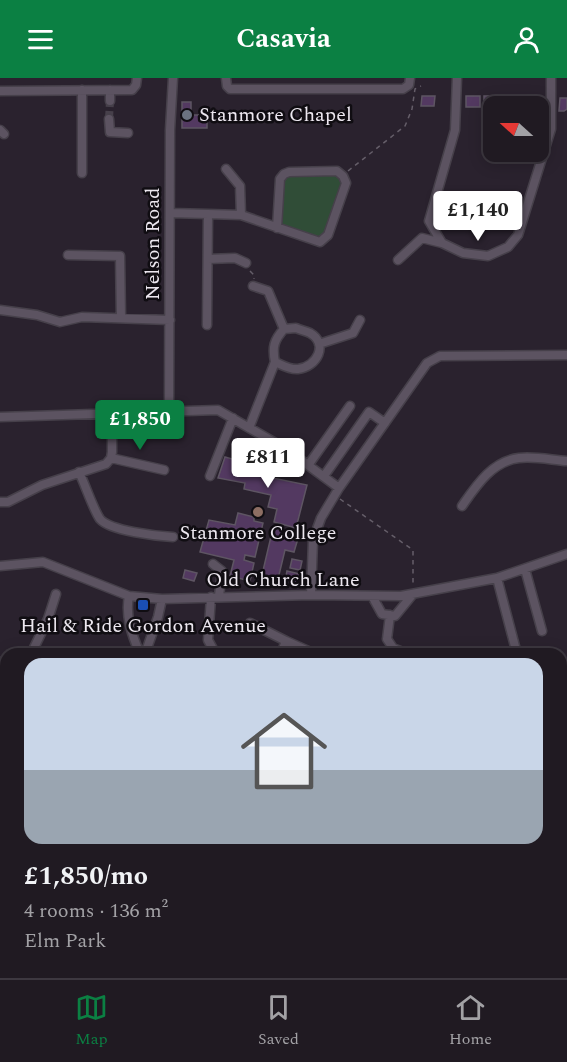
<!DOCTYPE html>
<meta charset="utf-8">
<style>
:root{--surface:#201a22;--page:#2d272f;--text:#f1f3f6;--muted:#a2a1a5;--line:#3d3840;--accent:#0b8043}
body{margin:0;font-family:Spectral,serif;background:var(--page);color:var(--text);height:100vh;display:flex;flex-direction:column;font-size:22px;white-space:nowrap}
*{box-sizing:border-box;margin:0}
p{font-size:20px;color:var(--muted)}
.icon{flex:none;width:33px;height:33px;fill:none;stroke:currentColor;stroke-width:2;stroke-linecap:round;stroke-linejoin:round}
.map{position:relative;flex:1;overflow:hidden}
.details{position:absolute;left:0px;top:570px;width:567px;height:330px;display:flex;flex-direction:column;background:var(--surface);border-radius:18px 18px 0 0;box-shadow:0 3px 15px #0003,0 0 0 2px var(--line)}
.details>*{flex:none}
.needle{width:39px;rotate:291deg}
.fabs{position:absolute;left:483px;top:18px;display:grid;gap:12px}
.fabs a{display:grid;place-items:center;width:66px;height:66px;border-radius:12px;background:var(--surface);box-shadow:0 3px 15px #0003,0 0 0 2px var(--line);font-size:30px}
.price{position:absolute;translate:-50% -51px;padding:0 14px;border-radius:6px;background:#fff;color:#222;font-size:20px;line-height:39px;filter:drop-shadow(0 2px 3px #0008)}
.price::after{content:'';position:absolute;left:50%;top:36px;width:18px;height:14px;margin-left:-9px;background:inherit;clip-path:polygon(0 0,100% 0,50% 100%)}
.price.current{background:var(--accent);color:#fff}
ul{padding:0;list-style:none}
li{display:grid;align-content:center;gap:12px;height:318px;padding:0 24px}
li span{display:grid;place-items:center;height:186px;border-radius:18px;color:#555}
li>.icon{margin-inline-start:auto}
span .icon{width:108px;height:108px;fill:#fffc;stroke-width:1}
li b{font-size:26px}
header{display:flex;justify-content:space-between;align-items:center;height:78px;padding:0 24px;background:var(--accent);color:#fff;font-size:27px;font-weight:700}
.menu{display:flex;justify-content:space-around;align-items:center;height:84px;border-top:2px solid var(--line);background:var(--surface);font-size:16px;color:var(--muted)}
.menu a{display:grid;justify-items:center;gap:3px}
.menu .current{color:var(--accent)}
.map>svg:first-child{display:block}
</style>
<header><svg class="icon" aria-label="menu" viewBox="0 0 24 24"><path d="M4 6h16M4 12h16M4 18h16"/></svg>Casavia<svg class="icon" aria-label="person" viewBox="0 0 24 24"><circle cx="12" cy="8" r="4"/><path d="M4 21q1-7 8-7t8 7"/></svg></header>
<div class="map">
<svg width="567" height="900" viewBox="0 0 567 900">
<rect width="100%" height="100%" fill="#2a222e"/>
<path fill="#304d37" d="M290 96H336L343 105 327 154 317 160 282 149V104Z
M561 706 567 708V900H426L430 894H561Z"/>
<path fill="#533961" stroke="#5e5563" stroke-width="1.5" d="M422 18H435L434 28H421Z
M466 18H480V29H466Z
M484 18H499V20H502L503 28H494V33L492 29 484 30Z
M514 18 524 19 523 28H514Z
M560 20H567V31L564 33H559Z
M182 24H191V37H207V50H182Z
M238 363 272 372 269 381 236 373Z
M225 379 265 390 263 398 307 407 296 450 274 444 277 431 268 429 271 417 244 411 245 405 218 400Z
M238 435 254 439V443L263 445 255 479 245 477 244 482 254 485 250 503 230 498 234 482 200 474 209 442 235 447Z
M273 450 299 457 294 474 285 472 278 501 262 497Z
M292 481 302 483 300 492 290 490Z
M185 492 197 495 194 503 183 500Z
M287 493 300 496 298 506 285 503Z"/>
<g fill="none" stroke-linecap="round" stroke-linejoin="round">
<path stroke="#47404b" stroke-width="8" stroke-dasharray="8 4" stroke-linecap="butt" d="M109 41 110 23"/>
<g stroke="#46404a" stroke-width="11">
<path id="minor" d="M226 0 227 8 230 11H403L409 7 410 0
M457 0 455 52 429 143 442 165 463 175 488 178 508 169 518 157 551 51V0
M0 13 132 12 136 7 137 0
M110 23V12
M109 41 110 54 128 55
M0 52 4 56
M226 91 240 108 241 137
M82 95V12
M171 135 208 136
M68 177 120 178 121 240
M208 181 235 180 246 185
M398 182 422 160 442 165
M253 208 268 213 284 251
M0 232 37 237 60 244 82 239 170 242
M207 247 208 136 241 137 320 164 328 157 346 105 343 98 337 93 289 94 284 96 280 101 277 150
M296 250C300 252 306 253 310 255 329 266 317 289 298 291 290 292 282 287 275 284 272 269 274 262 284 251Z
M319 266 353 255 360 242
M169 333 170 52 173 0
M0 339 218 332 286 371 339 410
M249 350 275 284
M111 380 164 392
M309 386 350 328
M79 394C85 406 93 431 100 441 110 453 157 458 173 459
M210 398 233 340
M324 398 369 334 385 345
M0 424H8L42 407 106 386 111 380 112 374V334
M462 428C476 408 492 383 519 380 534 378 552 382 567 383
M213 486 222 493 219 518
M0 488 43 484 129 518 162 521 311 517 401 518 497 500 567 476
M525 491 542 553
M497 500 517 576
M311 517 313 462 321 440 339 410 427 285 440 278 567 277
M129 518C125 538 132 557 140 576
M372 518 382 536 395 538 413 516
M211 519 208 562 214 573 222 576
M390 537 387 561 393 570 408 576
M250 545 286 563
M31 576 48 541 56 516
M145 576 158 539 162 521
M281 576 286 563 315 576
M0 584H6
M561 604 567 605
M0 615 6 614
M561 690 567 692
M0 714 6 717
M0 738 6 729
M0 774 6 777
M0 821 6 819
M175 900 182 895 193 900
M229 900 235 898 261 900
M338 900 341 894"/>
</g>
<path stroke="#655e69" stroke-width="1.5" stroke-dasharray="4.5 4.5" stroke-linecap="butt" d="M348 93 405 48 412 31 415 11 421 8
M250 193 254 197V201
M340 421 413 472V507
M0 603 2 605
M564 748 567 783
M567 825V840
M70 894 71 900
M466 894 467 900
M59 900 64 894
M74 900 75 894"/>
<use href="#minor" stroke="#5c5361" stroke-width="8"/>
</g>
<circle fill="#6b7280" stroke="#100d12" stroke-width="2" cx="187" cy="37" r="6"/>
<circle fill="#8d6e63" stroke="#100d12" stroke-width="2" cx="258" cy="434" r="6"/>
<rect fill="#1a4fb4" stroke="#100d12" stroke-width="2" x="137" y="521" width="12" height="12" rx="3"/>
<g text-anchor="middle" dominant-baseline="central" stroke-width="5" stroke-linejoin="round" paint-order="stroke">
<g font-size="20" fill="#ece7ef" stroke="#100d12">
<text x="199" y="37" text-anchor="start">Stanmore Chapel</text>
<text x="258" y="455">Stanmore College</text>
<text x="143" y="548">Hail &amp; Ride Gordon Avenue</text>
</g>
<g font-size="20" fill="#ece7ef" stroke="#100d12">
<text transform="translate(153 166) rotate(-90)">Nelson Road</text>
<text x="283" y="502">Old Church Lane</text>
</g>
</g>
</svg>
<div class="fabs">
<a><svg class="needle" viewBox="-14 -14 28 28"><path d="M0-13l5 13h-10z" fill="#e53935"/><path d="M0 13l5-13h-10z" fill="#a2a1a5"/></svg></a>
</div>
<b class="price" style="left:478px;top:164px">£1,140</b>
<b class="price current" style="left:140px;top:373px">£1,850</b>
<b class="price" style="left:268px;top:411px">£811</b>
<section class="details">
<ul>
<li><span style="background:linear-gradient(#c9d6e8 60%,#9aa5b1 0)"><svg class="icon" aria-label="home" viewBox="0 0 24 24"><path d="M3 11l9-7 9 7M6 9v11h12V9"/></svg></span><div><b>£1,850/mo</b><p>4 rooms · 136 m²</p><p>Elm Park</p></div></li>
</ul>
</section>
</div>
<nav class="menu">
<a class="current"><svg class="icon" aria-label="map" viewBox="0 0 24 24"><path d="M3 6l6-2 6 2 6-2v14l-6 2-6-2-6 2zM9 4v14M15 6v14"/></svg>Map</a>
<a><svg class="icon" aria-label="saved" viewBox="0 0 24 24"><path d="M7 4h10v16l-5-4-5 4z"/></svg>Saved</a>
<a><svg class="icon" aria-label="home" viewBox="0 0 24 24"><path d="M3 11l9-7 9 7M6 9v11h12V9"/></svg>Home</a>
</nav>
